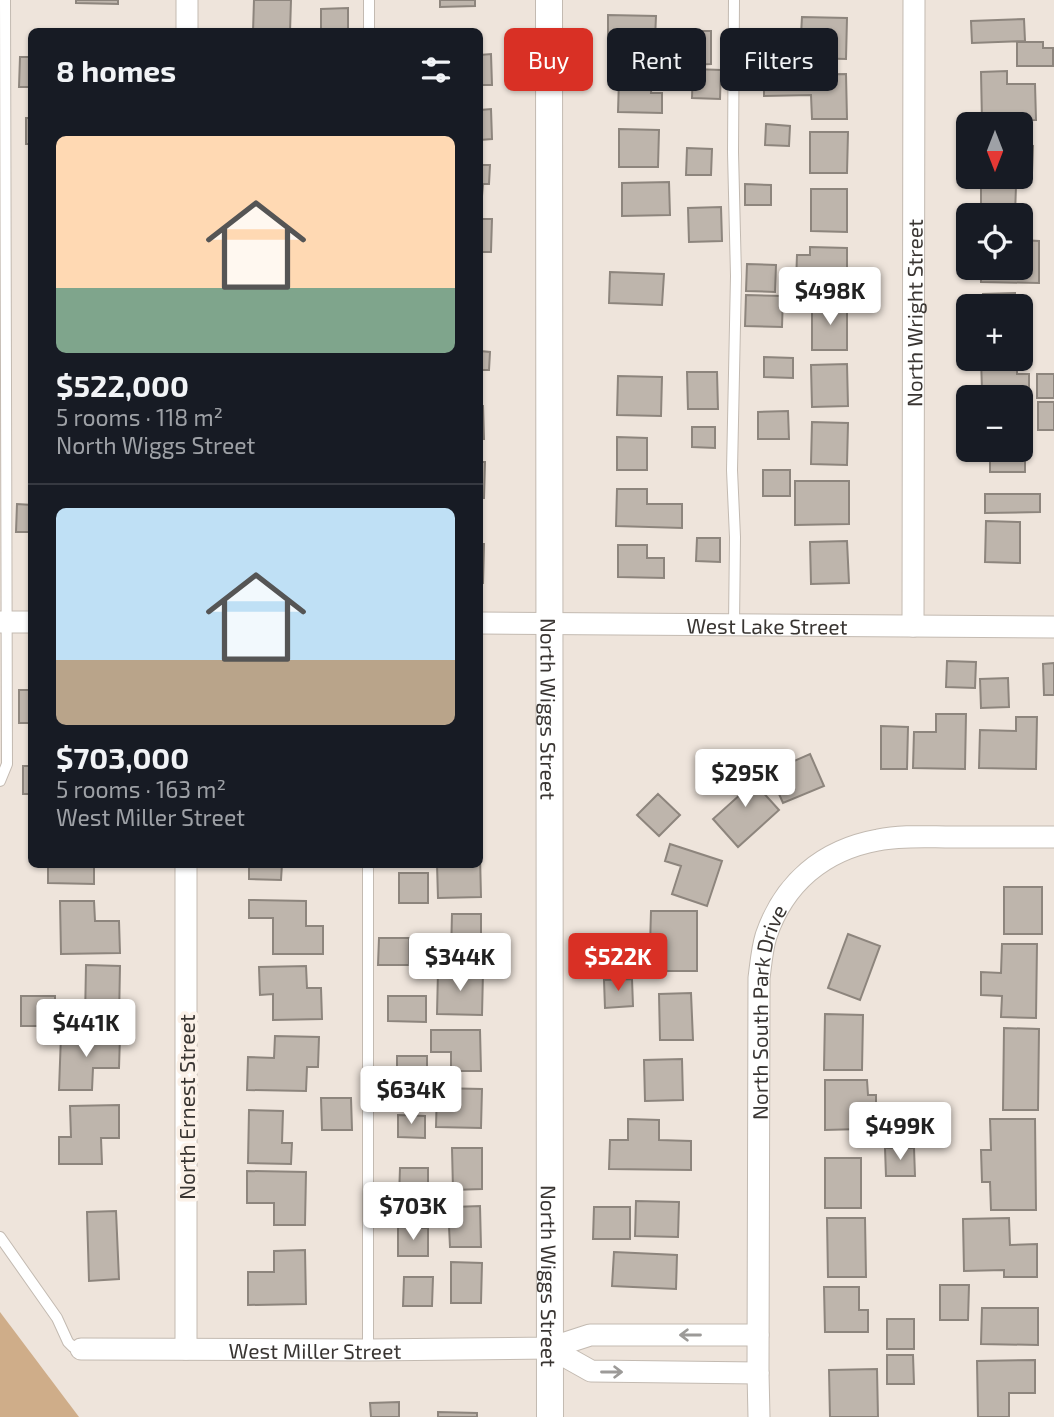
<!DOCTYPE html>
<meta charset="utf-8">
<style>
:root{--surface:#171b24;--page:#20242c;--text:#f1f3f6;--muted:#9ea1a6;--line:#363941;--accent:#d93025}
body{margin:0;font-family:"Exo 2",sans-serif;background:var(--page);color:var(--text);height:100vh;display:flex;flex-direction:column;font-size:26px;white-space:nowrap}
*{box-sizing:border-box;margin:0}
p{font-size:23px;color:var(--muted)}
.icon{flex:none;width:38px;height:38px;fill:none;stroke:currentColor;stroke-width:2;stroke-linecap:round;stroke-linejoin:round}
.map{position:relative;flex:1;overflow:hidden}
.side{position:absolute;left:28px;top:28px;width:455px;height:840px;display:flex;flex-direction:column;background:var(--surface);border-radius:10px;box-shadow:0 2px 5px #0004}
.side>*{flex:none}
.top-card{position:absolute;left:504px;top:28px;width:444px;height:63px;display:flex;gap:14px}
.needle{width:46px;rotate:180deg}
.controls{position:absolute;left:956px;top:112px;display:grid;gap:14px}
.controls a{display:grid;place-items:center;width:77px;height:77px;border-radius:10px;background:var(--surface);box-shadow:0 2px 5px #0004;font-size:35px}
.price{position:absolute;translate:-50% -60px;padding:0 16px;border-radius:7px;background:#fff;color:#222;font-size:23px;line-height:46px;filter:drop-shadow(0 2px 4px #0008)}
.price::after{content:'';position:absolute;left:50%;top:42px;width:21px;height:16px;margin-left:-10px;background:inherit;clip-path:polygon(0 0,100% 0,50% 100%)}
.price.active{background:var(--accent);color:#fff}
ul{padding:0;list-style:none}
li{display:grid;align-content:center;gap:14px;height:371px;padding:0 28px}
li+li{border-top:2px solid var(--line)}
li span{display:grid;place-items:center;height:217px;border-radius:10px;color:#555}
li>.icon{margin-inline-start:auto}
span .icon{width:126px;height:126px;fill:#fffc;stroke-width:1}
li b{font-size:30px}
h2{display:flex;justify-content:space-between;align-items:center;height:84px;padding:0 28px;font-size:30px}
.pill{padding:0 24px;border-radius:10px;background:var(--surface);box-shadow:0 2px 5px #0004;font-size:24px;line-height:63px}
.pill.active{background:var(--accent);color:#fff}
.map>svg:first-child{display:block}
</style>
<div class="map">
<svg width="1054" height="1417" viewBox="0 0 1054 1417">
<rect width="100%" height="100%" fill="#eee4db"/>
<path fill="#cfad89" d="M0 1312 79 1417H0Z"/>
<path fill="#beb5ac" stroke="#8d857d" stroke-width="2" d="M76 0H118V4L76 3Z
M254 0H291L290 32H253Z
M440 0H475V6L440 7Z
M348 8V32H321V9Z
M608 15 656 16 655 40 608 39Z
M802 17 847 18 846 59 807 58 806 65 757 64 758 34 801 35Z
M1024 19 1025 41 972 43 971 21Z
M682 31H711V64L682 65Z
M1017 42H1043V48H1053V66H1017Z
M491 54 492 85H480V55Z
M20 57H32V87H19Z
M693 69 721 70 720 99 692 98Z
M1007 71V84H1035L1036 120 982 121 981 72Z
M846 74 847 119H812L811 95 764 96V75Z
M619 79H652L651 93H662V113L618 112Z
M491 109 492 139 480 140V110Z
M26 118H32V144H26Z
M766 124 790 126 789 146 765 145Z
M619 129 659 130 658 167H619Z
M810 132H848L847 173H810Z
M1020 145 1033 146 1032 173H1020Z
M687 148 712 149 711 175H686Z
M480 165H490L489 184H483L482 196H480Z
M669 182 670 215 622 216V183Z
M745 184 771 185V205H745Z
M981 186H1016L1015 215H981Z
M811 189H847V232L811 231Z
M721 207 722 241 689 242 688 208Z
M480 219H492L491 252H480Z
M1020 240 1039 241V283L981 282V268H1020Z
M810 247 847 248V290L811 289V283H796L797 255H810Z
M747 264 776 265 775 292 746 291Z
M610 272 664 274 662 305 609 303Z
M1015 293V306H983V294Z
M746 295 783 296 782 327 745 326Z
M812 305H847V350H812Z
M480 351 490 352 489 370H482V389H480Z
M764 357 793 358V378L764 377Z
M981 359H1017V374H1029V390H982Z
M847 364 848 406 812 407 811 365Z
M687 372H717L718 409H688Z
M1037 374H1054V398H1037Z
M618 376 662 377 661 416 617 415Z
M1038 402H1054V430H1038Z
M480 406H483L484 439H480Z
M788 411 789 439H758V412Z
M1020 421H1025V472H990V450H1020Z
M812 422 848 423 847 465 811 464Z
M692 427H715V448L692 447Z
M617 437 647 438V470H617Z
M480 462H485L484 498H480Z
M763 470H790V496H763Z
M795 481H849V524L795 525Z
M617 489H647V504H682V528L616 526Z
M985 494H1040V512L985 513Z
M17 504 32 505V532H16Z
M986 521 1020 522V563L985 562Z
M697 538H720V562L696 561Z
M847 541 849 583 811 584 810 542Z
M480 544H484L483 583H480Z
M618 545H647V558H664V578L618 577Z
M947 661 976 662 975 688 946 687Z
M1054 663V695H1044L1043 664Z
M1008 678 1009 707 981 708 980 679Z
M19 690H32V723H19Z
M936 714H966L965 769 913 768 914 732H936Z
M1016 717H1037L1036 769 979 768 980 730 1016 731Z
M881 726 908 727 907 769H881Z
M810 754 824 786 783 803 769 772Z
M23 766H32V794H23Z
M739 766 779 810 738 847 713 819 742 793 727 776Z
M658 794 680 815 659 836 637 815Z
M670 844 722 861 707 906 672 894 681 866 665 861Z
M480 855 481 897 438 898 437 864H480Z
M61 864H94V884L48 883V867H61Z
M249 864H282L281 880 249 879Z
M399 873H428V903H399Z
M1004 887H1042V934H1004Z
M249 900 306 901V926H323V954H273V918H249Z
M60 901H94L95 921H119L120 953 61 954Z
M651 911H697V971H616V945L650 946Z
M452 914H481V956L451 955Z
M848 934 880 946 860 1000 828 988Z
M379 938H409V965H378Z
M1002 944H1037L1036 1018 1001 1017 1002 996 981 995V972L1001 973Z
M86 965 120 966 119 1019H85Z
M306 966 307 988H321L322 1019 273 1020V994L260 995 259 967Z
M438 971 483 972 482 1015 437 1014Z
M632 979 633 1006 605 1008 604 980Z
M691 993 693 1040H660L659 994Z
M21 996H55V1026H21Z
M388 996H426V1022L388 1021Z
M825 1014 863 1015 862 1070H824Z
M1004 1028 1039 1029 1038 1110H1003Z
M431 1030H480L481 1071H451V1052H431Z
M61 1035 120 1036 119 1068H93L92 1090H59Z
M275 1036 319 1037 318 1067H307L306 1091 247 1090 248 1057 274 1058Z
M397 1056H427V1081L397 1082Z
M682 1059 683 1100 645 1101 644 1060Z
M825 1080H867L868 1095H876V1120L861 1121V1129L825 1130Z
M437 1088 482 1089 481 1128 436 1127Z
M321 1098H351L352 1130H322Z
M119 1105V1138H101L102 1164H59V1137H71L70 1106Z
M249 1110 283 1111 282 1143H292L291 1164 248 1163Z
M398 1115 425 1116V1138L398 1137Z
M628 1119 659 1120V1140L691 1141V1170L609 1169 610 1140H628Z
M990 1119H1035L1036 1210H991L990 1182H982L981 1150H991Z
M883 1120 910 1121V1143L882 1142Z
M452 1148H482V1189L453 1190Z
M885 1148H914L915 1176H886Z
M825 1158H861V1208H825Z
M400 1168H428V1198L399 1197Z
M247 1171 306 1172 305 1225H274V1203H247Z
M636 1201 679 1202 678 1237 635 1236Z
M480 1206 481 1247H450L449 1226H453V1207Z
M594 1207H630V1239H593Z
M116 1211 119 1279 89 1281 87 1212Z
M827 1218H865L866 1277H828Z
M1009 1218 1010 1245 1037 1244V1277H1004V1270L964 1271 963 1219Z
M398 1227 428 1228V1256H398Z
M305 1250 306 1304 248 1305V1272H274V1251Z
M614 1252 677 1255 676 1289 612 1286Z
M451 1262 482 1263 481 1303H451Z
M404 1277H433L432 1306H403Z
M940 1285H969L968 1320H940Z
M824 1287H859V1310H868V1332H825Z
M982 1308H1038V1345L981 1344Z
M887 1319H914V1349H887Z
M887 1355H913L914 1384H887Z
M1035 1360V1393H1009V1417H978L977 1361Z
M877 1369 878 1417H830L829 1370Z
M399 1402V1417H371L370 1403Z
M438 1412 477 1413V1417H438Z"/>
<g fill="none" stroke-linecap="round" stroke-linejoin="round">
<g stroke="#c3bab1" stroke-width="12">
<path id="service" d="M734 0 733 152 736 276 732 470 735 537 734 625
M369 32V0
M0 781 7 764 5 0
M0 1237 57 1318 68 1342 73 1347 81 1349
M368 1350V864"/>
</g>
<g stroke="#c3bab1" stroke-width="23">
<g id="minor">
<path d="M187 32V0"/>
<path d="M0 622H32"/>
<path id="s1" d="M480 623 1054 627"/>
<path id="s2" d="M913 626 914 0"/>
<path d="M186 864V1349"/>
<path d="M550 1348 591 1371 758 1373"/>
<path id="s3" d="M81 1349 368 1350 550 1348 590 1335H758"/>
<path id="s4" d="M759 1417 758 1373 759 978C761 963 762 949 766 936 784 883 823 850 878 840 902 835 928 837 952 837 986 837 1020 837 1054 837"/>
</g>
</g>
<g stroke="#c3bab1" stroke-width="28">
<g id="tertiary">
<path id="s5" d="M549 0 550 1417"/>
</g>
</g>
<use href="#service" stroke="#fff" stroke-width="10"/>
<use href="#minor" stroke="#fff" stroke-width="21"/>
<use href="#tertiary" stroke="#fff" stroke-width="26"/>
</g>
<defs><path id="oneway-shaft" d="M-6 0H5M1.5-3L5.5 0L1.5 3" fill="none" stroke-width="1.6" stroke-linecap="round" stroke-linejoin="round" transform="scale(1.75)"/></defs>
<g stroke="#9c9a98">
<use href="#oneway-shaft" transform="translate(690 1335) rotate(-180)"/>
<use href="#oneway-shaft" transform="translate(612 1372)"/>
</g>
<g text-anchor="middle" dominant-baseline="central" stroke-width="7" stroke-linejoin="round" paint-order="stroke">
<g font-size="21" fill="#393532" stroke="#fbf1e8">
<text stroke="none"><textPath href="#s2" startOffset="313">North Wright Street</textPath></text>
<text stroke="none"><textPath href="#s1" startOffset="287">West Lake Street</textPath></text>
<text stroke="none"><textPath href="#s5" startOffset="709">North Wiggs Street</textPath></text>
<text stroke="none"><textPath href="#s4" startOffset="406">North South Park Drive</textPath></text>
<text transform="translate(186 1107) rotate(-90)">North Ernest Street</text>
<text stroke="none"><textPath href="#s5" startOffset="1276">North Wiggs Street</textPath></text>
<text stroke="none"><textPath href="#s3" startOffset="234">West Miller Street</textPath></text>
</g>
</g>
</svg>
<div class="controls">
<a><svg class="needle" viewBox="-14 -14 28 28"><path d="M0-13l5 13h-10z" fill="#e53935"/><path d="M0 13l5-13h-10z" fill="#9ea1a6"/></svg></a>
<a><svg class="icon" aria-label="locate" viewBox="0 0 24 24"><circle cx="12" cy="12" r="6"/><path d="M12 2v4M12 18v4M2 12h4M18 12h4"/></svg></a>
<a>+</a>
<a>−</a>
</div>
<b class="price" style="left:830px;top:327px">$498K</b>
<b class="price" style="left:745px;top:809px">$295K</b>
<b class="price" style="left:460px;top:993px">$344K</b>
<b class="price active" style="left:618px;top:993px">$522K</b>
<b class="price" style="left:86px;top:1059px">$441K</b>
<b class="price" style="left:411px;top:1126px">$634K</b>
<b class="price" style="left:900px;top:1162px">$499K</b>
<b class="price" style="left:413px;top:1242px">$703K</b>
<div class="top-card">
<a class="pill active">Buy</a>
<a class="pill">Rent</a>
<a class="pill">Filters</a>
</div>
<section class="side">
<h2>8 homes<svg class="icon" aria-label="filters" viewBox="0 0 24 24"><path d="M4 7h16M4 17h16"/><circle cx="9" cy="7" r="2"/><circle cx="15" cy="17" r="2"/></svg></h2>
<ul>
<li><span style="background:linear-gradient(#ffd9b3 70%,#7fa58c 0)"><svg class="icon" aria-label="home" viewBox="0 0 24 24"><path d="M3 11l9-7 9 7M6 9v11h12V9"/></svg></span><div><b>$522,000</b><p>5 rooms · 118 m²</p><p>North Wiggs Street</p></div></li>
<li><span style="background:linear-gradient(#bfe0f5 70%,#b9a48a 0)"><svg class="icon" aria-label="home" viewBox="0 0 24 24"><path d="M3 11l9-7 9 7M6 9v11h12V9"/></svg></span><div><b>$703,000</b><p>5 rooms · 163 m²</p><p>West Miller Street</p></div></li>
</ul>
</section>
</div>
